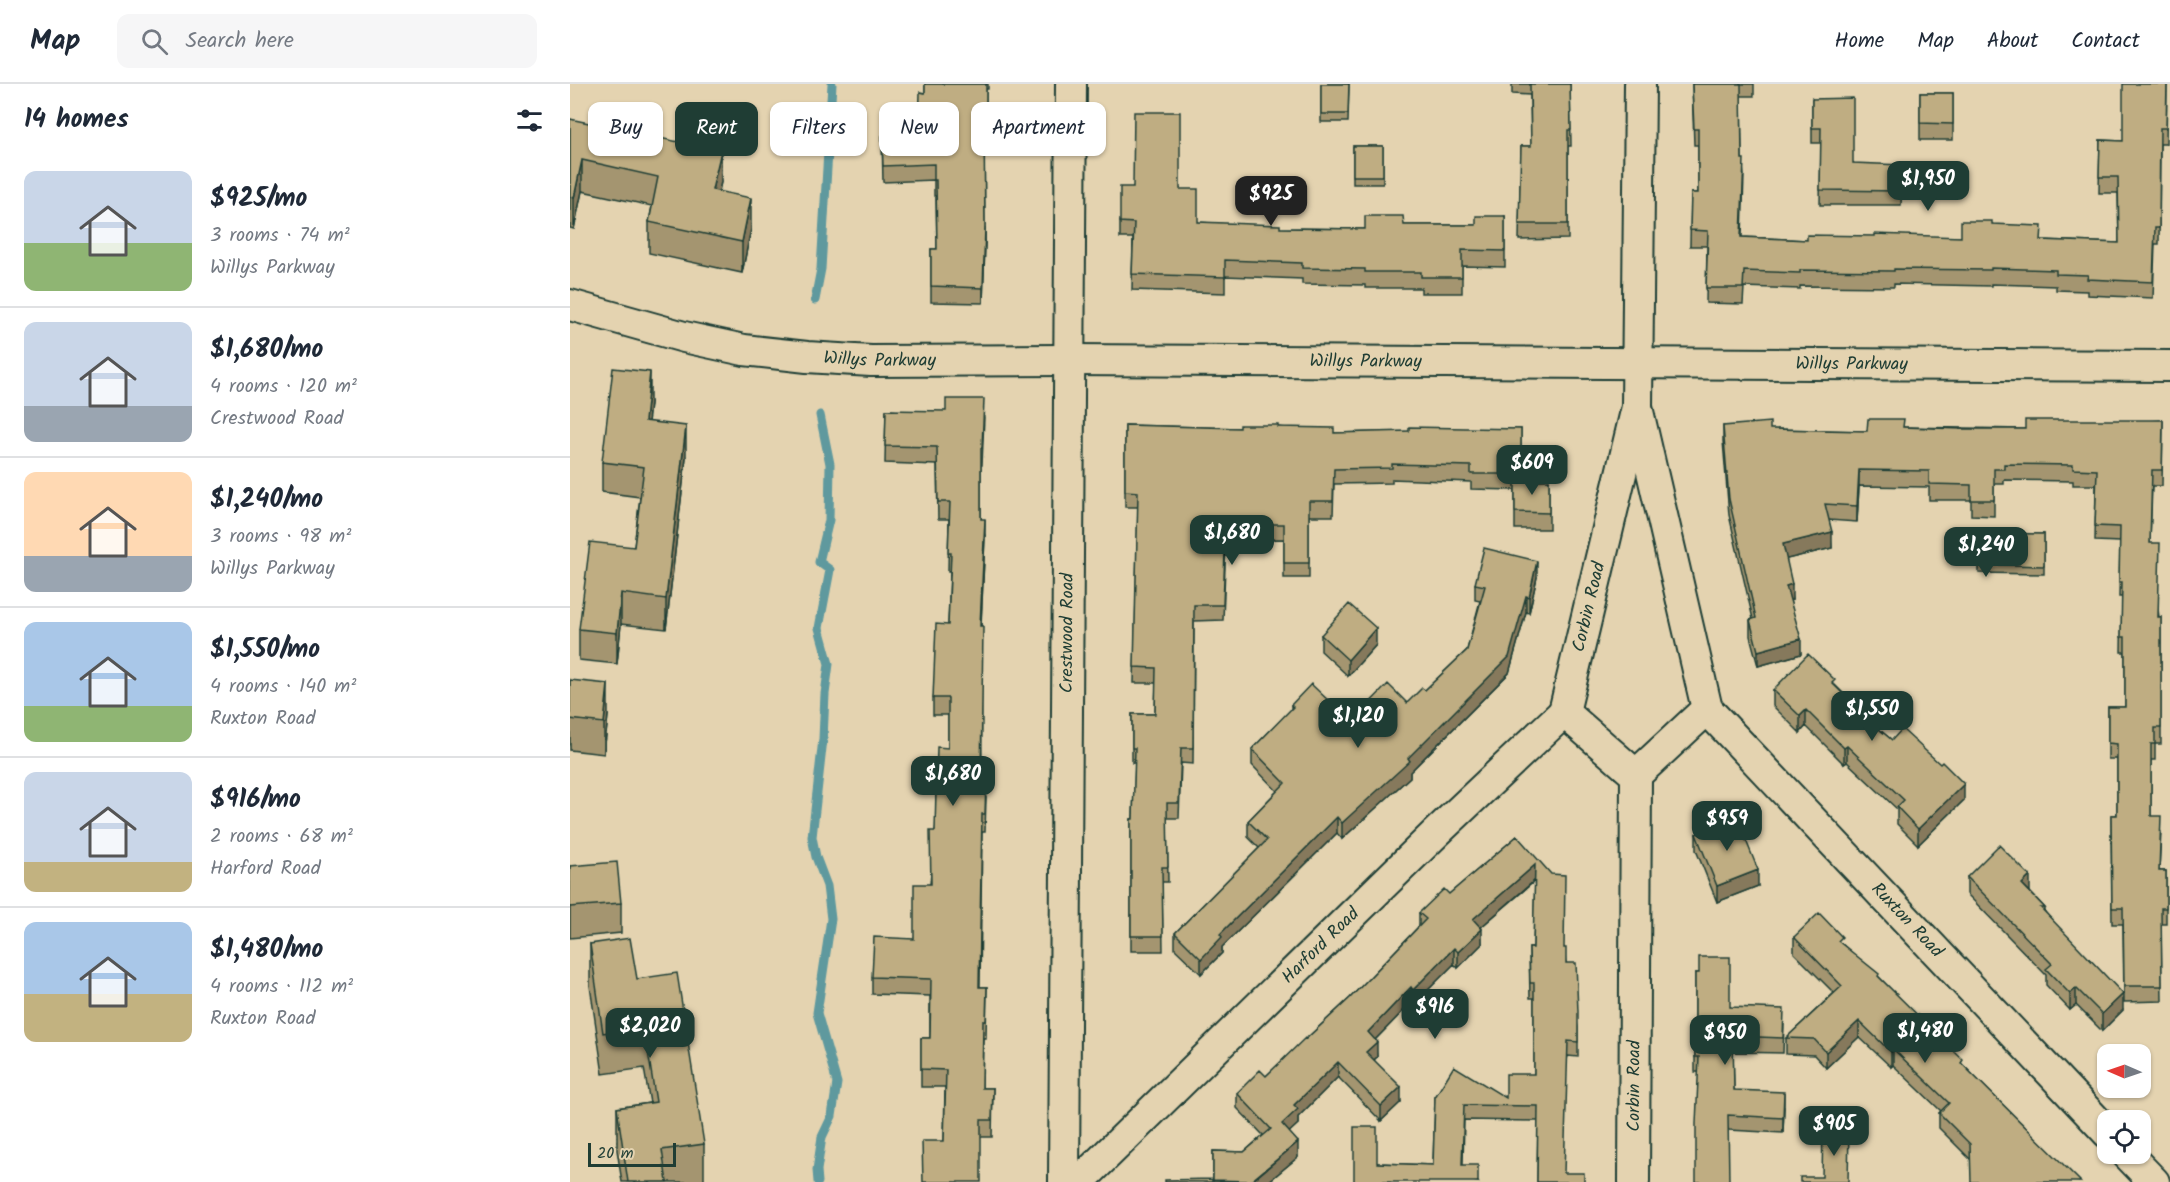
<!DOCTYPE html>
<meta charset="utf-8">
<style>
:root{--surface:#fff;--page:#f6f6f7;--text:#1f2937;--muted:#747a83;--line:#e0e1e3;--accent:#1f3d34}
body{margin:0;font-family:Kalam,sans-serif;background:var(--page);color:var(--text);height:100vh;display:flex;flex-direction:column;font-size:22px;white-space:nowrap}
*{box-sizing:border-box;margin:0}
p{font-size:20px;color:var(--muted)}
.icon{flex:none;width:33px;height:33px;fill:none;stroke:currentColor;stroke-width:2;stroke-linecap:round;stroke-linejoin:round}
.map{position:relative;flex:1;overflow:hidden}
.sheet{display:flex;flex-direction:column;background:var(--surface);width:570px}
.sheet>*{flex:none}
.guide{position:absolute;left:18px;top:18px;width:570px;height:54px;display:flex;gap:12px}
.needle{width:39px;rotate:272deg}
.fabs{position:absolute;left:1527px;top:960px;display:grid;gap:12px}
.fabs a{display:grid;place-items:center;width:54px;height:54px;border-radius:12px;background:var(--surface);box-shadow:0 2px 4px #0004;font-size:30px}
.scale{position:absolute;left:18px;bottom:15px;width:88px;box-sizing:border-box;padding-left:6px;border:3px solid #1f3d34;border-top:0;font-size:16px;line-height:21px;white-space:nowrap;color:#1f3d34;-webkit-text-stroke:4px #e4d3b0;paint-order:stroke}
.price{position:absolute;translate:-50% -51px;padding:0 14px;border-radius:12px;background:var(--accent);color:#fff;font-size:20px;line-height:39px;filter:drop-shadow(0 2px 3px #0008)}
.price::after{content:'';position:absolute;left:50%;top:36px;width:18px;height:14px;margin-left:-9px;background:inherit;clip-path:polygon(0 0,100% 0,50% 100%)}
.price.active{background:#222;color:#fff}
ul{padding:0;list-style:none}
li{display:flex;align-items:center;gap:18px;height:150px;padding:0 24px}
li+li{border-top:2px solid var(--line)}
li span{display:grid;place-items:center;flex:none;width:168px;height:120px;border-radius:12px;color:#555}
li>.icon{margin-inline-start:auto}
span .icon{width:72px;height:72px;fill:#fffc;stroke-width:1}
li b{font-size:26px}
h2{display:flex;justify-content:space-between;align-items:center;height:72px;padding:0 24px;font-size:26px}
.pill{padding:0 21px;border-radius:12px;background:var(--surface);box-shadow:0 2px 4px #0004;font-size:21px;line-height:54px}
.pill.active{background:var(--accent);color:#fff}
header{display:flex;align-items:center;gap:36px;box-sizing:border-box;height:84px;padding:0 30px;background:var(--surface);border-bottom:2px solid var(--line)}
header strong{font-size:28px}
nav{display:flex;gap:33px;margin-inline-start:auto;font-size:21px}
.search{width:420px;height:54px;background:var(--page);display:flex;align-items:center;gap:15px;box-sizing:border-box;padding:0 21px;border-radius:12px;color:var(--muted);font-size:22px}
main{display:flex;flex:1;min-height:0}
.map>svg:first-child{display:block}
</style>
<header>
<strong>Map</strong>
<div class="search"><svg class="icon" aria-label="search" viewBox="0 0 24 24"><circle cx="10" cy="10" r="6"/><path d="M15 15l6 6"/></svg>Search here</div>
<nav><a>Home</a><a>Map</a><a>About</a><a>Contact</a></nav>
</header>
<main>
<section class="sheet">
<h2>14 homes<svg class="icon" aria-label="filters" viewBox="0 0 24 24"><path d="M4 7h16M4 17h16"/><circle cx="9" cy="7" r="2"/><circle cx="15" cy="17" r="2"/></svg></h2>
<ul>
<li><span style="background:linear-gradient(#c9d6e8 60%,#8fb573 0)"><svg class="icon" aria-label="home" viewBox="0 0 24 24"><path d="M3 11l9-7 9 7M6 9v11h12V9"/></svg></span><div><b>$925/mo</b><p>3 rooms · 74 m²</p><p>Willys Parkway</p></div></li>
<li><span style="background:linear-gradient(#c9d6e8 70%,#9aa5b1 0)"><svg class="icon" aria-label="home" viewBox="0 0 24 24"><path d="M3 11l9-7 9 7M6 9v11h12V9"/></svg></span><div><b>$1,680/mo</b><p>4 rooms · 120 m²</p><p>Crestwood Road</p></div></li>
<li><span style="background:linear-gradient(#ffd9b3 70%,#9aa5b1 0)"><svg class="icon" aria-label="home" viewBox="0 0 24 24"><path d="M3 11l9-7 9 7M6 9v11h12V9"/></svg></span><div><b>$1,240/mo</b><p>3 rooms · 98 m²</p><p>Willys Parkway</p></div></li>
<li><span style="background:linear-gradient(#a9c7e8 70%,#8fb573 0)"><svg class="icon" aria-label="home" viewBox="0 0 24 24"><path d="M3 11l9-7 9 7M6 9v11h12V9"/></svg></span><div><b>$1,550/mo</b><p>4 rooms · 140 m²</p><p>Ruxton Road</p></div></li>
<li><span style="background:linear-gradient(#c9d6e8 75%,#c2b280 0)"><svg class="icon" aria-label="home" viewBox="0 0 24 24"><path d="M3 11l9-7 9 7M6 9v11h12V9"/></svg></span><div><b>$916/mo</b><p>2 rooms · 68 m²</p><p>Harford Road</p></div></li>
<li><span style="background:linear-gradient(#a9c7e8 60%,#c2b280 0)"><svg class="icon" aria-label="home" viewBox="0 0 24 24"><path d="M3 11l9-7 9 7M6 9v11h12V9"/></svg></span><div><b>$1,480/mo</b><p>4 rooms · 112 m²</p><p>Ruxton Road</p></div></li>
</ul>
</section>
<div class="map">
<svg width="1600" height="1098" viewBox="0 0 1600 1098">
<rect width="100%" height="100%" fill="#e4d3b0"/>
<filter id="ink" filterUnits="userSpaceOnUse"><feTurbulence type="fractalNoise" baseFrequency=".0167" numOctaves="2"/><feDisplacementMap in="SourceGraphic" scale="12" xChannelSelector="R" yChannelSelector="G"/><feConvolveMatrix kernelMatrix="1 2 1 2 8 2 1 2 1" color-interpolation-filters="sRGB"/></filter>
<g filter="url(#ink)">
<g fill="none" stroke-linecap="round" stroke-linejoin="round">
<path stroke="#5e999e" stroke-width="9" d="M245 216 251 185 262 0
M248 1098 247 1086 252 1053 262 1032 267 999 247 929 261 835 257 802 246 773 242 753 253 655 255 610 259 580 249 544 260 486 249 478 259 436 260 380 250 331"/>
<g stroke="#1f3d34" stroke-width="34">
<g id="minor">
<path id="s1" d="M0 221 114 253 174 266 237 273 301 277 499 276 1600 282"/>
<path id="s2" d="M1137 625 1538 1049"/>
<path id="s3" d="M994 628 1067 323 1070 0"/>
<path d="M994 628 1066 691"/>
<path d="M1557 1070 1584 1098"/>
<path id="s4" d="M494 1098 501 0"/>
<path id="s5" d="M509 1098 867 748 994 628"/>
<path id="s6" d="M1064 1098 1066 691 1137 625 1067 323"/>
</g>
</g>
<use href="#minor" stroke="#e4d3b0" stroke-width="30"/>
</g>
<path fill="#a49570" stroke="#1f3d34" stroke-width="1.5" d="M355 0H418V5H416V58H414L415 158 413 219 361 218V165H367L366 112H364V96L313 98 312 52 349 51 355 9Z
M751 0H779L778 38H751Z
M942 0H1000L1001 62H998V155L949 156 951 62H961L960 11 942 10Z
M1122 0H1184V12H1171L1172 75 1174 91 1172 153 1237 156 1391 153 1422 140 1472 156 1549 159 1548 109H1529L1530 56 1553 57 1597 0 1596 60H1590L1589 160H1585L1583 214 1517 211V207L1486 206V202L1421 200V202L1324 200V203L1230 202V205L1174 203 1173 220 1136 219 1137 162H1120L1121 109H1128V61H1124Z
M1350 9H1383V56H1350Z
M1242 15 1283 79 1332 96 1331 121H1250L1251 59H1242Z
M0 35 151 98 149 107 181 145 172 189 79 169V138L82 122 12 107 4 145 0 144Z
M783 62H813V100H783Z
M563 103 610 105 628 138 710 144 795 145 834 141H906L935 132V183L892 182V209H851V204H795V201L732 200V195L655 192V209L562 206 563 154H550V138Z
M80 319 78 338 116 373 96 545 51 540 47 580 9 576V545L64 463 70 413 32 408V378Z
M316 326 414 333 412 381H411V435L415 452 411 542 412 697 416 714 415 748H412L410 903H417L416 954H413L412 1004H423L422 1053H411L374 1057 375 1003H351V954H360V912L302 910V893L344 855 360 800 365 747 378 664V631H363V614L378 541 380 487H378L379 435H368L367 381 315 379Z
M1593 336 1592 402H1582L1580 459 1589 533H1591V660H1585V676H1581V732L1591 748 1589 787H1596V840H1591L1592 917 1554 918 1553 840H1542L1541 731H1547V675H1538V623H1555V568H1551L1552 513H1549L1550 458 1525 457 1526 401H1503V397L1434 396V400H1424V432L1401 431V416H1359V403L1289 402 1287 438 1259 436 1262 464 1216 475 1222 516H1220L1231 570 1188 582 1180 552V536L1183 535 1159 431 1153 357V342L1200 345 1297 347 1333 343 1455 345Z
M555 341 670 344 708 343 764 349 951 345V396H979V445H945V406L901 405V398L822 395V399L764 400 763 432H739V494H714V455L656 456 653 536 624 537 623 680 611 679 609 734H597L598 798H592L593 867H561V735H563L565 679H562V630H585L586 599H564L568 423H555Z
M1409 449 1474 450V490L1409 489Z
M967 493 959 529 956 528 939 589 840 688V693L772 755 767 749 652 863V869L631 890 605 865V849L689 764 678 753V737L707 707 682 681V665L721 626V621L781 638 837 619 855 606 897 566 910 517 905 516V500Z
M751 551 806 561 778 592 751 567Z
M0 596 38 631 34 670 0 666Z
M1265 601 1310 646 1394 716 1348 761 1327 740V725L1277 678 1274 680 1236 642 1230 649 1203 622V606Z
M1126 750 1188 802 1147 818 1126 766Z
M947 752 994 864 996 879 1008 943V973L998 972 967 1098 968 1037 894 1036 893 1081 908 1098 807 1079 863 1081 865 1013 936 1014 964 990V914H960L959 864H963L965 797 911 843 912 860 888 884 884 880 843 921 841 919 805 956 807 973 804 976 831 1018 811 1037 768 993 728 1033V1040L719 1048 728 1073 698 1098H643V1067L674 1068 693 1051 667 1024V1009L696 992 780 914 849 842V829L879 810Z
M0 782 51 819V849L0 854Z
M1397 793 1460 808 1475 824V828L1553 926 1532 947 1506 921 1500 926 1476 901V891L1397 810Z
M1224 853 1272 860 1309 893 1393 981 1510 1098 1400 1075 1369 1044V1029L1371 1027 1323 981 1321 983 1289 953 1256 984 1244 971 1216 970V954L1264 909 1224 869Z
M20 860 67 895 134 1060V1098H52L47 1066V1024L80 1019 74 984 33 990 20 902Z
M1125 889H1129L1160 923 1214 940 1213 969 1163 968 1164 1006 1214 1023 1213 1049 1159 1046 1128 988H1125Z"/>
<path fill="#86795b" stroke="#1f3d34" stroke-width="1.5" d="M151 67V98L142 137V106Z
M12 76V107L4 145V114Z
M181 114V145L172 189V158Z
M415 143V158L413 219V204Z
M80 288V319L75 368V337Z
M116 342V373L96 545V515Z
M1289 386V402L1287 438V422Z
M415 435V452L410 559V542Z
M1262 448V464L1213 476V460Z
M967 477V493L959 529V513Z
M1222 500V516L1216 517V502Z
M51 509V540L47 580V549Z
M956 512V528L939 589 840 688V693L772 755V739L838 674Z
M806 544V561L778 592V576Z
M1231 555V570L1188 582V567Z
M38 600V631L34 670V639Z
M1236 626V642L1230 649V632Z
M1277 662V678L1274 680V664Z
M1394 700V716L1348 761V745Z
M767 733V749L652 863V869L631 890V875L650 850Z
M965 781V796L903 850V835Z
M1188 786V802L1147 818V802Z
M1460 792V808L1452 800Z
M912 845V860L888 884V868Z
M884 864V880L843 921V906Z
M841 903V919L798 963V948Z
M1506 904V921L1500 926V910Z
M1553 910V926L1532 947V930Z
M1289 937V953L1256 984V968Z
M807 958V973L796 983V968Z
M1323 965V981L1321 983V968Z
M768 978V993L728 1033V1040L712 1055V1040L724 1021Z
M831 1003V1018L811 1037V1022Z
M1214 1008V1023L1213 1049V1034Z
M728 1058V1073L698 1098H681Z"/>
<path fill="#bfad82" stroke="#1f3d34" stroke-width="1.5" d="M355 0H416V43H414L415 143 413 204 361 202V165H367L366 96H364V80L313 82 312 52 349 51 350 8 355 9Z
M751 0H779L778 30H751Z
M960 0H1000L1001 46H998V140H949L951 62H961Z
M1122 0H1171L1172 75H1174L1171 153 1237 156V151L1305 152V150L1391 153V137H1422V140L1472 142 1471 156 1549 159 1548 93H1529L1530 56 1553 57V0H1597L1596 44H1590L1589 144H1585L1583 198 1517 195 1518 191 1486 190V186L1421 184V186L1324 185V187L1230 186V189L1174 187 1173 204H1136L1138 147 1120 146 1121 109H1128V45H1124Z
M1350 9H1383V40L1350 39Z
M1283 14V79L1332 81 1331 107 1250 106 1251 44H1242V15Z
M564 28H610V105H628V138L710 141V144L795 145V132H833L834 141H906V132H935V167L892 166V193H851V188H795V185L732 184V179L655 176V193L562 190 564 139 550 138V103H563Z
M0 35 151 67 142 106 181 114 172 158 79 138 88 93 12 76 4 114 0 113Z
M783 62H813V92H783Z
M43 284 80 288 75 337 116 342 96 515 51 509 47 549 9 545 20 458 64 463 74 383 32 378Z
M376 315H414L412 364H411V435H415L410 542H413L411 697H416L415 730H412L409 903H417L416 937H413L412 1004H423L422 1036H411V1098H353L352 1057H374L376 986 351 985V954H360L361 895 302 893 304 853 344 855V800H361L360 747H365L367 663 378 664V614H363L366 540 378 541 381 469H378L380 418H368L367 363 315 362 316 326 376 327Z
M1298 335H1334L1333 343 1392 345H1455V336H1593L1592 386H1582L1580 459H1590L1588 533H1591V644H1585V660H1581V732H1591L1589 787H1596V824H1591L1592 902H1554L1553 824H1542L1541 731H1547V660L1538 659V623H1555V553H1551L1552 498H1549L1550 443 1525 442 1527 386 1503 385V381L1434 380V385H1424V416H1401V401L1359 400V387L1289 386 1287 422 1255 420 1262 448 1213 460 1222 500 1216 502 1231 555 1188 567 1180 536 1186 534 1159 415 1153 342 1200 338V345L1297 347Z
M555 341 670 344V341H708V343L764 344V349L839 347V343L951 345V390H901V382L822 380V384L764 385 763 417H739V479H714V440H656L653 521H624L623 664H611L609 719H597L598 783H592L593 852H561V735H563L565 664H562V630H585L586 584 564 583 568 408 555 407Z
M945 396H979V429L945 428Z
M1409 449 1474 450V482L1409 480Z
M914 464 967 477 959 513 956 512 939 573 838 674 840 677 772 739 767 733 650 850 652 853 631 875 605 849 697 756 678 737 715 699 682 665 723 623 721 621 741 600 781 638 818 600 837 619 852 604 855 606 897 566 915 502 905 500Z
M779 520 806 544 778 576 751 551Z
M1238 570 1265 596 1262 599 1310 646 1322 656 1332 645 1370 680 1372 678 1394 700 1348 745 1327 723 1334 716 1277 662 1274 664 1236 626 1230 632 1203 606Z
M0 596 38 600 34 639 0 635Z
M1167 734 1188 786 1147 802 1126 750Z
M947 752 981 790 995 791 994 864H996V879H1006L1008 928V958L998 957 994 1089H1014V1098H967L968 1022 894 1021 892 1081H908V1098H784V1043H807V1079L863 1081 865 1013 884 982 936 1014V990H964V899H960L959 864H963L965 781 903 835 912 845 888 868 884 864 843 906 841 903 798 948 807 958 796 968 831 1003 811 1022 768 978 724 1021 728 1025 712 1040 728 1058 681 1097 643 1096V1067L674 1068 701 1045 667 1009 690 986 696 992 735 954 736 955 780 914 856 835 849 829 874 805 879 810Z
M1429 761 1460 792 1452 800 1475 824H1471L1553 910 1532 930 1506 904 1500 910 1476 885 1482 880 1397 793Z
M47 778 51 819 0 823V782Z
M1249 829 1272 853 1268 857 1309 890 1308 892 1393 976 1391 979 1510 1097 1509 1098H1401L1400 1060 1369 1029 1379 1019 1323 965 1321 968 1289 937 1256 968 1244 955 1216 954 1272 902 1224 853Z
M60 854 67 895 107 889 134 1060 92 1066 97 1098H58L47 1024 86 1018 74 942 33 949 20 860Z
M1129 873H1160V923L1214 925 1213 954 1163 952 1164 1006 1214 1008 1213 1034 1158 1031 1159 1098H1126V1040L1129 973H1125V889H1129Z
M1253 1045H1279L1278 1098H1230V1093H1252Z
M642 1095V1098H595V1096Z"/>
</g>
<g text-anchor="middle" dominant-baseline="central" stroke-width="5" stroke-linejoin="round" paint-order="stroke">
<g font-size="18" fill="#1f3d34" stroke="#e4d3b0">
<text stroke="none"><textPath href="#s1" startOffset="316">Willys Parkway</textPath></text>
<text stroke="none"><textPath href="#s1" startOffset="802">Willys Parkway</textPath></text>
<text stroke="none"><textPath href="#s1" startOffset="1288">Willys Parkway</textPath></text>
<text stroke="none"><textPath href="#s3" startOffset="108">Corbin Road</textPath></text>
<text stroke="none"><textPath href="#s4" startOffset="549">Crestwood Road</textPath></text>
<text stroke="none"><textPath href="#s2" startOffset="291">Ruxton Road</textPath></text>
<text stroke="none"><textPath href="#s5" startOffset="338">Harford Road</textPath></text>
<text stroke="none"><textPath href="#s6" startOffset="96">Corbin Road</textPath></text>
</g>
</g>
</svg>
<div class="fabs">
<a><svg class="needle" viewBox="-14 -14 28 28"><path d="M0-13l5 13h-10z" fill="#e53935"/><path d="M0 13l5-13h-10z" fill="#747a83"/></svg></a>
<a><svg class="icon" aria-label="locate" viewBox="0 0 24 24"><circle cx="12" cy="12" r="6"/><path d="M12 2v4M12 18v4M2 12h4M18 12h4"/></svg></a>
</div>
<div class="scale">20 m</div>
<b class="price" style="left:1358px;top:128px">$1,950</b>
<b class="price active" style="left:701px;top:143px">$925</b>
<b class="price" style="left:962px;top:412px">$609</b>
<b class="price" style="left:662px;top:482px">$1,680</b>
<b class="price" style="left:1416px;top:494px">$1,240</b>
<b class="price" style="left:1302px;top:658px">$1,550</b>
<b class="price" style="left:788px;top:665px">$1,120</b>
<b class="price" style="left:383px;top:723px">$1,680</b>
<b class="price" style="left:1157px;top:768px">$959</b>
<b class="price" style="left:865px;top:956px">$916</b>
<b class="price" style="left:80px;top:975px">$2,020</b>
<b class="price" style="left:1355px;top:980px">$1,480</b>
<b class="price" style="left:1155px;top:982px">$950</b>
<b class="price" style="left:1264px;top:1073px">$905</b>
<div class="guide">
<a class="pill">Buy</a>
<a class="pill active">Rent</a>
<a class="pill">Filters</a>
<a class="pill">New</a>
<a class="pill">Apartment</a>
</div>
</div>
</main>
